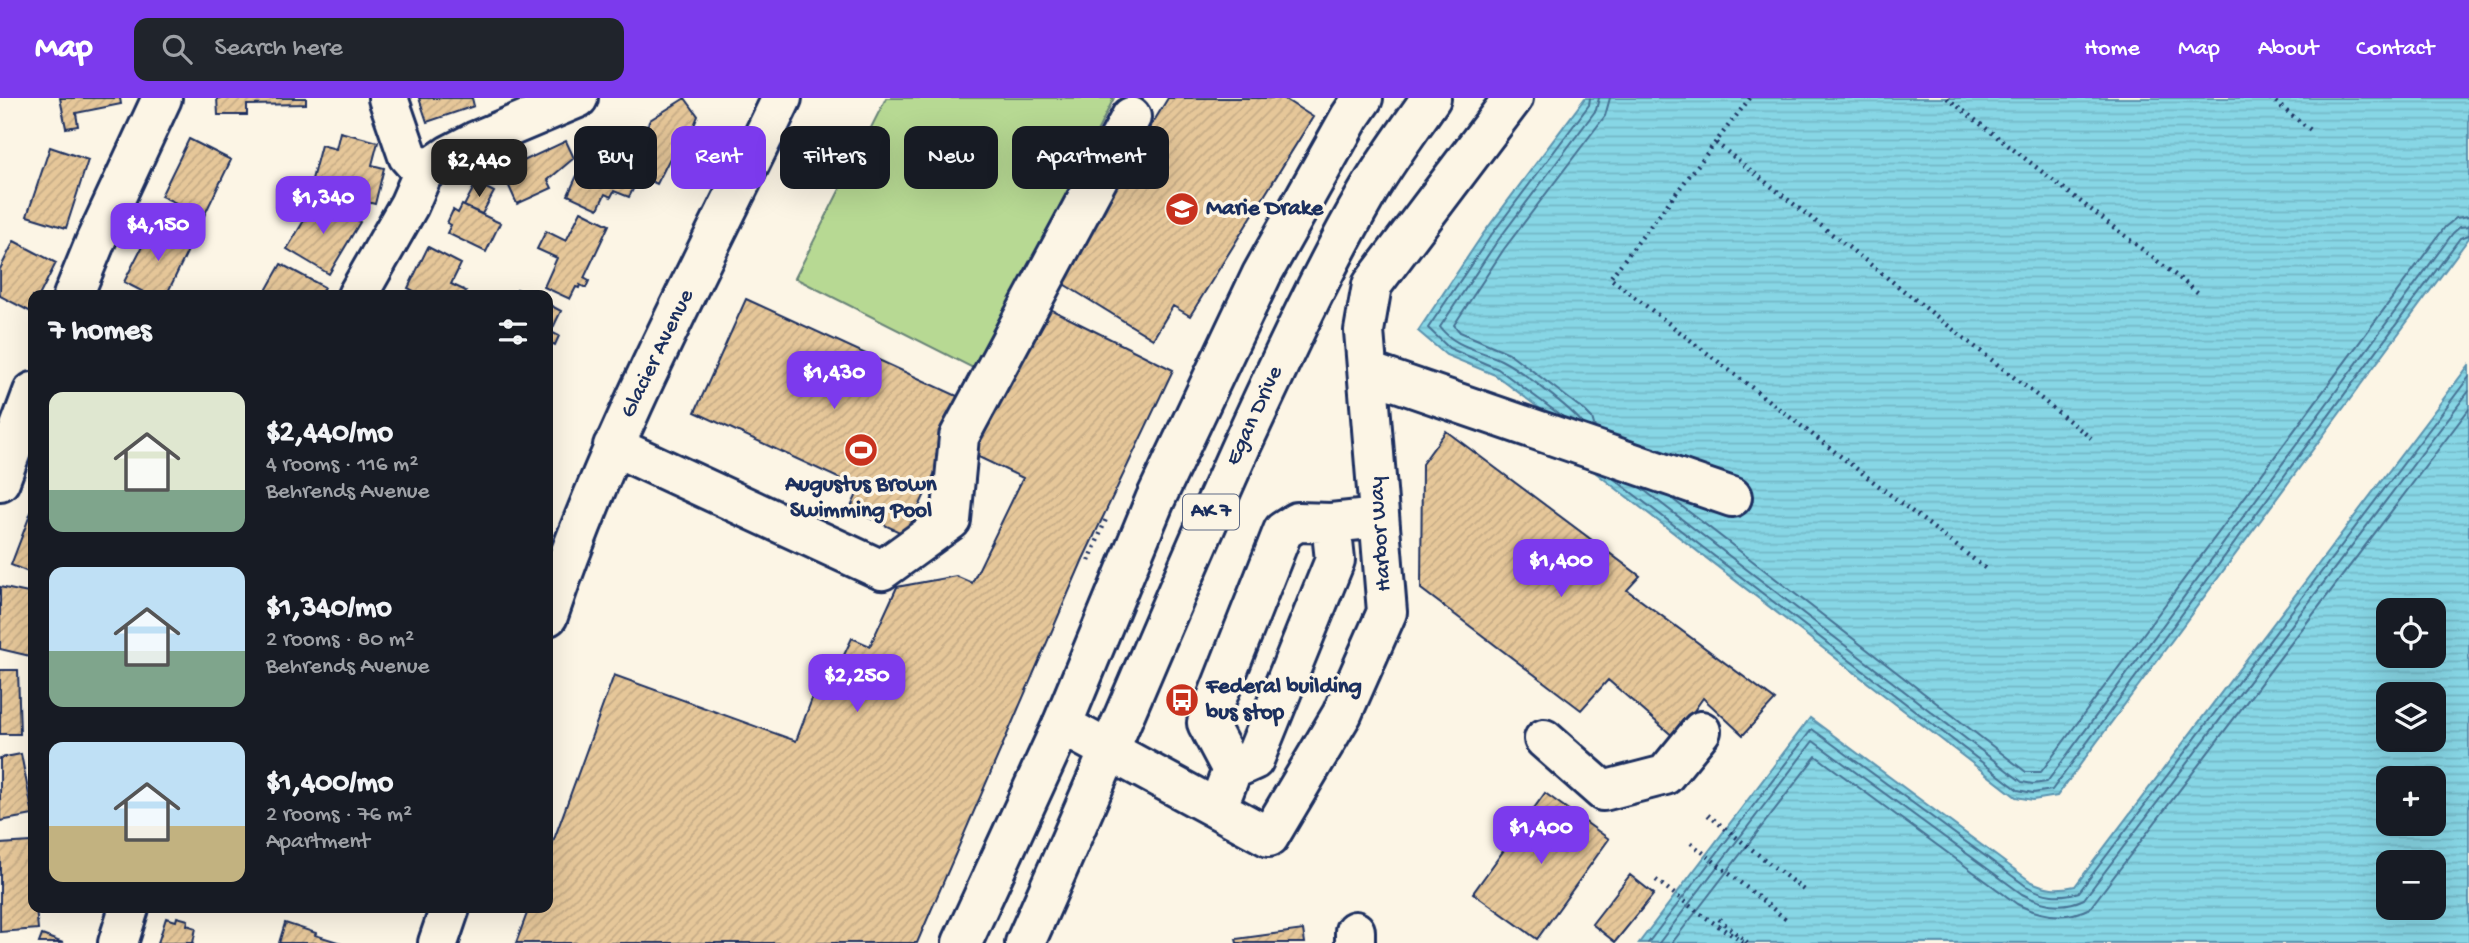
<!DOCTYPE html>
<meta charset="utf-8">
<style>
:root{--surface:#171b24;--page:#20242c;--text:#f1f3f6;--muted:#9ea1a6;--accent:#7c3aed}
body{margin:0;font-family:"Gochi Hand",sans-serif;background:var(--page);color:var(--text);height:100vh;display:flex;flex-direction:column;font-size:26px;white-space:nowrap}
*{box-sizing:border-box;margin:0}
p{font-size:23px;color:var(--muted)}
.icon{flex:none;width:38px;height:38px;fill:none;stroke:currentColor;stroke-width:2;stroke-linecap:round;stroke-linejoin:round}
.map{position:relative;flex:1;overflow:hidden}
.sheet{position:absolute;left:28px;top:192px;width:525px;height:623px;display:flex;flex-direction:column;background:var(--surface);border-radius:14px;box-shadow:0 7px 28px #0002}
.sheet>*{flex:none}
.hud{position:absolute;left:574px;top:28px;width:665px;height:63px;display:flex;gap:14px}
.fabs{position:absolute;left:2376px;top:500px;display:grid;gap:14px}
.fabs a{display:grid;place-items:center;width:70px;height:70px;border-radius:14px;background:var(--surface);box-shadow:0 7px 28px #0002;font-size:35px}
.price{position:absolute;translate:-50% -60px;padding:0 16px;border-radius:14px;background:var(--accent);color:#fff;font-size:23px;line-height:46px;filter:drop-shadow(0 2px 4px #0008)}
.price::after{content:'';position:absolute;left:50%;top:42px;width:21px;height:16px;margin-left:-10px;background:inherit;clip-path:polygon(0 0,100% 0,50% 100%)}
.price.current{background:#222;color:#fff}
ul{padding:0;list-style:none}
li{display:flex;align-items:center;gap:21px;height:175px;padding:0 21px}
li span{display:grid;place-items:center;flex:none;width:196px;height:140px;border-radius:14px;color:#555}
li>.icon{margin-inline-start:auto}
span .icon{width:84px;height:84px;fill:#fffc;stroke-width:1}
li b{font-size:30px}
h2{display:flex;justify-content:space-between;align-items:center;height:84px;padding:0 21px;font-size:30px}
.tag{padding:0 24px;border-radius:14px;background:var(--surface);box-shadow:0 7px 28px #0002;font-size:24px;line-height:63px}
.tag.current{background:var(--accent);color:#fff}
header{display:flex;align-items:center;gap:42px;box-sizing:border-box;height:98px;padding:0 35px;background:var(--accent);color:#fff}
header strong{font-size:33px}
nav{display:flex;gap:38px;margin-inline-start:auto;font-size:24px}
.search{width:490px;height:63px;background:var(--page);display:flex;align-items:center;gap:18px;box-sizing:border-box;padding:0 24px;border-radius:14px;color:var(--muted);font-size:26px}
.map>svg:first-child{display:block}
</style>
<header>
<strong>Map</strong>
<div class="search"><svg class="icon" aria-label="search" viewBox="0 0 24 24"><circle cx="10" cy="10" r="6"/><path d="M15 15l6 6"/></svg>Search here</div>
<nav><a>Home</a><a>Map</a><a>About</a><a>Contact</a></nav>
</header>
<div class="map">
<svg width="2469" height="845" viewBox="0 0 2469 845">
<defs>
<pattern id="water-rules" width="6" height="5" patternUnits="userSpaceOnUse" patternTransform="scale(1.75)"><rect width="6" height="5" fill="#87d6e5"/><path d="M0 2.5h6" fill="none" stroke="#74b8c7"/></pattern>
<pattern id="building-hatch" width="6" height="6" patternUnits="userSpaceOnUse" patternTransform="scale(1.75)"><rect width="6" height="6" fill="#e6c799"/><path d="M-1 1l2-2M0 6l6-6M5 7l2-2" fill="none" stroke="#c5ab86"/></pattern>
</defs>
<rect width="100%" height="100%" fill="#fcf5e5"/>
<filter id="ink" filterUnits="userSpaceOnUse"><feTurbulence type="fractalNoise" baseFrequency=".0143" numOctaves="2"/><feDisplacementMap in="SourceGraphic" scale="14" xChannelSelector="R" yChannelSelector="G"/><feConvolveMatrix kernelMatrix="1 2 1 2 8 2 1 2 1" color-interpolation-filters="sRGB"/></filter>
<g filter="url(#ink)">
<path fill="#b7d993" stroke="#698478" stroke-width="2" d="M886 0H1114L977 272 795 180Z"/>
<path fill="url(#water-rules)" stroke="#5c93af" stroke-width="2" fill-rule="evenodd" d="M1585 0H2469V140L2057 698 2033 702 2016 699 1561 348 1550 318 1495 277 1446 257 1418 233 1483 136Z
M2469 267V845H1639L1810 620 2030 783C2046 791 2057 792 2075 788ZM2389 513H2434V558H2389ZM2389 597H2434V642H2389ZM2389 681H2434V726H2389ZM2389 765H2434V810H2389Z"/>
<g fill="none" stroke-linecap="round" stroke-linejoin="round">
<path stroke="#467294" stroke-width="2" d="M1563 319 1498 271 1449 250 1428 230 1489 140 1589 7 1590 0
M1583 326C1571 310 1519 271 1501 262 1480 252 1454 249 1440 229L1496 145 1596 12 1599 0
M1595 330 1592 320 1585 313 1509 255 1460 234 1454 227 1504 151 1605 18 1610 0
M1614 381 2018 692 2033 695 2052 692 2460 140 2469 137
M1640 389 2022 684 2033 686 2047 684 2453 135 2460 129 2469 128
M1671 400 2026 674H2041L2445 129 2456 120 2469 118
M1648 845 1812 631 2026 788C2044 798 2059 800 2079 794L2469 279
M1659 845 1813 643 2022 796C2042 807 2063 811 2084 801L2469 293
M1672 845 1816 658 2017 806C2040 818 2066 822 2090 810L2469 311"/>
</g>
<path fill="url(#building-hatch)" stroke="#1b2f5e" stroke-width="2" d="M60 0H120L121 6 76 15 78 28 66 30Z
M217 0H306V6L247 7V17H218Z
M419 0H472L474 8 427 24Z
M685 0 698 18 693 30 676 48 657 86 640 78 629 99 614 93 611 99 605 96 598 111 568 97 598 32 636 50 650 22Z
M1168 0H1283L1313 19 1190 218 1173 208 1153 241 1057 182Z
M340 34 378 44 372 67 384 70 375 106 310 89 321 47 336 51Z
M717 36 723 38 718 49 713 46Z
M189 41 231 62 204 118 161 98Z
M566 43 574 60 548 82 552 90 517 106 502 73Z
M50 49 88 62 66 130 27 118Z
M476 85 494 94 482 116 464 108Z
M318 99 360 124 329 176 287 151Z
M462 107 500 125 486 154 447 135 451 127 447 125 453 112 458 115Z
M581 113 609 127 584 180 589 183 586 190 580 187 579 190 576 189 570 201 544 189 557 160 537 151 546 133 566 143Z
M153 127 191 146 166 198H151L124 184Z
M14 143 56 165 39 198H33L31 214 0 198V171Z
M428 149 461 166 451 186 466 193 463 198H423L408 190Z
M281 166 324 189 320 198H263Z
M517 191 532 198H514Z
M746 201 968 303 906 437 850 411 860 390 695 314Z
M548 206 561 213 551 234 559 238 555 247 551 245 548 251Z
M1040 206 1173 272 1083 461 917 845H516L529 810H548V758L614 577 796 643 824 569 836 574 852 540 870 548 897 489 956 478 972 485 1023 380 968 354Z
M1446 333 1640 478 1627 492 1775 602 1743 637 1703 600 1675 640 1608 582 1581 612 1421 491 1422 366Z
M33 409V476L11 467Z
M0 489 33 496V541L30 558 0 551Z
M0 572H18L20 636H0Z
M21 656 33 717 0 723V660Z
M1545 695 1609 741 1537 841 1473 795Z
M31 744 33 810H36L38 831 0 834V746Z
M1630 777 1654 796 1615 844 1592 826Z
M177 819 188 822 187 827 196 830 193 845H158L166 820 176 823Z
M285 825 316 835 315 837 341 845H279Z
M1303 832 1305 845H1237L1236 841Z
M42 837 63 845H39Z"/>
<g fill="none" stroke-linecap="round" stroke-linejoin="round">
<g stroke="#1b2f5e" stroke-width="44">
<path id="minor" d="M388 0 408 58 423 75
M73 198 96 142 162 0
M357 198 409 107 423 75 449 57 476 43 578 0
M1368 274 1732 399
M613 348 882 472 951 422 959 339 1131 19
M0 383 33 294
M1062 627 1269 739 1342 616 1387 514 1364 233 1372 187 1513 0
M1544 641 1603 693 1665 677 1701 633
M1232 672 1207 625 1283 433 1297 424 1331 425 1379 420
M1224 693 1232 672 1254 662 1335 462 1331 425
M118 845 129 810
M1355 845V833"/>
</g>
<g stroke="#1b2f5e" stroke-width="44">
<path id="major" d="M548 518C608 339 700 170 782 0
M438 845 450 810"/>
</g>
<g stroke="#1b2f5e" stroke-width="44">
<path id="highway" d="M962 845 1062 627 1155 402 1262 176 1350 19 1363 0
M1025 845C1100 679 1168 510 1243 344 1282 260 1320 177 1366 97 1385 64 1409 32 1431 0"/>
</g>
<path stroke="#1b2f5e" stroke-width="4.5" stroke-dasharray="2 5" stroke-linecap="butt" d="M1750 0 1610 180 1985 470
M1947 0 2201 197
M2270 0 2312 33
M1716 45 2091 340
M1089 463 1106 421
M1708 717 1806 794
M1691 745 1788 823
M1656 782 1699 815 1744 845
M1719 821 1748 845"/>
<use href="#minor" stroke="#fcf5e5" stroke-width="38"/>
<use href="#major" stroke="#fcf5e5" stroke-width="38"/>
<use href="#highway" stroke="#fcf5e5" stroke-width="38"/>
</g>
</g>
<defs>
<g id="school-disc" transform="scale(1.75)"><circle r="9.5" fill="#c8321e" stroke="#fcf5e5"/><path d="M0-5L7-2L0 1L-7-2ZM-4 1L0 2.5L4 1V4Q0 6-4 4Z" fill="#fff"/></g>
<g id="stadium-disc" transform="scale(1.75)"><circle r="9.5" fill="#c8321e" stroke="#fcf5e5"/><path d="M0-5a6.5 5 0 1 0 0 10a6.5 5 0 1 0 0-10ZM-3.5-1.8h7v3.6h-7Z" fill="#fff"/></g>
<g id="bus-disc" transform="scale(1.75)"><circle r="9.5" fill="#c8321e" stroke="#fcf5e5"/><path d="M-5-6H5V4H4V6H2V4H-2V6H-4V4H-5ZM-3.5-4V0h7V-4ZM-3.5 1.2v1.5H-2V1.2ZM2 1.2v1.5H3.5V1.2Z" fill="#fff"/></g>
</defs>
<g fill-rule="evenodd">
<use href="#school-disc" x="1182" y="111"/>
<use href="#stadium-disc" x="861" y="352"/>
<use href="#bus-disc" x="1182" y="602"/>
</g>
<g text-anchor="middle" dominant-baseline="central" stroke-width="7" stroke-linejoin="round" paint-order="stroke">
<rect fill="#fcf5e5" stroke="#5e6a86" stroke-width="2" x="1183" y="396.5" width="56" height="35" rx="5"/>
<g font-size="21" font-weight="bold" fill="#1b2f5e">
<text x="1211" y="414">AK 7</text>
</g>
<g font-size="23" font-weight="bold" fill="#1b2f5e" stroke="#fcf5e5" text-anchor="start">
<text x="1206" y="111">Marie Drake</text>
<text x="861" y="387" text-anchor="middle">Augustus Brown<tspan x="861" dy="26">Swimming Pool</tspan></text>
<text x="1206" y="589">Federal building<tspan x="1206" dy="26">bus stop</tspan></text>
</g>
<g font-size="23" fill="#1b2f5e" stroke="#fcf5e5">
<text transform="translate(658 256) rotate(-64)">Glacier Avenue</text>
<text transform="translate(1255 318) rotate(-65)">Egan Drive</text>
<text transform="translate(1381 436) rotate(-94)">Harbor Way</text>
</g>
</g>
</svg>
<div class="fabs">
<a><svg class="icon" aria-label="locate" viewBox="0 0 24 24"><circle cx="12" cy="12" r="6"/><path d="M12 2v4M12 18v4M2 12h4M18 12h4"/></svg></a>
<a><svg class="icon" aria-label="layers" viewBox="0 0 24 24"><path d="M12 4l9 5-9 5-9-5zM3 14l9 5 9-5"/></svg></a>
<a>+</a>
<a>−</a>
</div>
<b class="price current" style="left:479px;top:101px">$2,440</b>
<b class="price" style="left:323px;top:138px">$1,340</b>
<b class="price" style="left:158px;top:165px">$4,150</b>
<b class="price" style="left:834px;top:313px">$1,430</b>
<b class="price" style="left:1561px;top:501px">$1,400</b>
<b class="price" style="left:857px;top:616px">$2,250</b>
<b class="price" style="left:1541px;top:768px">$1,400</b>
<div class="hud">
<a class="tag">Buy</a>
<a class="tag current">Rent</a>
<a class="tag">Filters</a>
<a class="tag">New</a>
<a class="tag">Apartment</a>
</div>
<section class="sheet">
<h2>7 homes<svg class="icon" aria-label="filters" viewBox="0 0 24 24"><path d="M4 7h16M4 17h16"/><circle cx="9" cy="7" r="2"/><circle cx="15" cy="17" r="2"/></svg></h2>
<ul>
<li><span style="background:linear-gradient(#dfe7d0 70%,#7fa58c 0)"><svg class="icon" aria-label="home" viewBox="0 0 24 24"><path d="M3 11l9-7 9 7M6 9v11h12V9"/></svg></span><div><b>$2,440/mo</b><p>4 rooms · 116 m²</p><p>Behrends Avenue</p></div></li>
<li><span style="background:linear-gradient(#bfe0f5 60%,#7fa58c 0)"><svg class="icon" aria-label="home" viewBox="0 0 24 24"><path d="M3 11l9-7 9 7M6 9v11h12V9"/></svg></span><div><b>$1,340/mo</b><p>2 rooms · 80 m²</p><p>Behrends Avenue</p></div></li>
<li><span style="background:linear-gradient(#bfe0f5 60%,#c2b280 0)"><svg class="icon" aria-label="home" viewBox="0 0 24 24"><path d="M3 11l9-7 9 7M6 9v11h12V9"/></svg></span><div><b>$1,400/mo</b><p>2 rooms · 76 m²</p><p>Apartment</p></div></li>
</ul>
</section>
</div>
